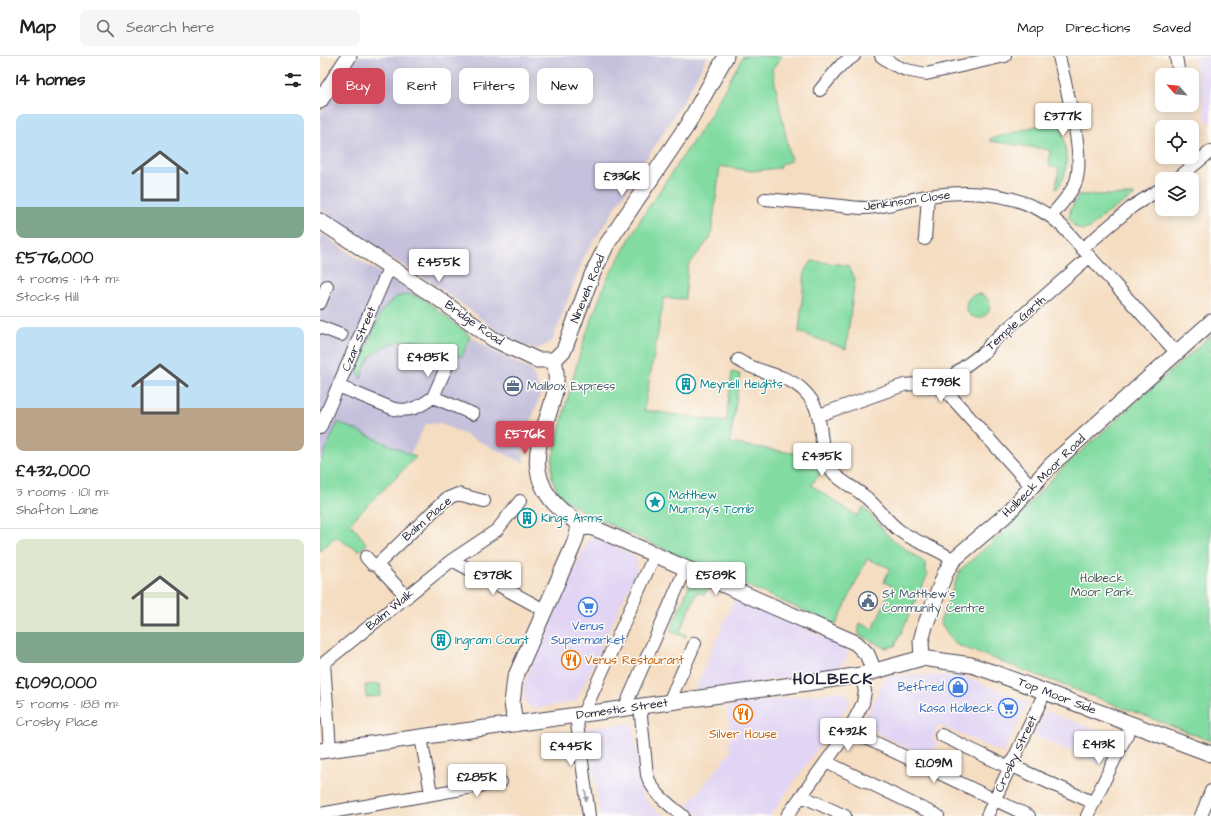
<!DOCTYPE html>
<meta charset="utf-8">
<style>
:root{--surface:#fff;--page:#f6f6f6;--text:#222;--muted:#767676;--line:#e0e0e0;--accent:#d1495b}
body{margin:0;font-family:"Architects Daughter",sans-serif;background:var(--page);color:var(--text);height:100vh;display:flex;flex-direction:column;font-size:15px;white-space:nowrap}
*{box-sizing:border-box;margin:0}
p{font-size:13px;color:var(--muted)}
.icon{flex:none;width:22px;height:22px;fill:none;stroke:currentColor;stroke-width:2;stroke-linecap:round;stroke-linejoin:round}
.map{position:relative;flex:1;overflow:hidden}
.side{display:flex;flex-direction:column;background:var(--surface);width:320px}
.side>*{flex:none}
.guide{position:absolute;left:12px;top:12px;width:380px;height:36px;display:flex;gap:8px}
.needle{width:26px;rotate:297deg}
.fabs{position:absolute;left:835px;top:12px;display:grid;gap:8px}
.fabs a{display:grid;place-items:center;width:44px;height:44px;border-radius:8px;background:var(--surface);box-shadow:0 2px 10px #0003;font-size:20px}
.price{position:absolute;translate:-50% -34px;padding:0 9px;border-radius:4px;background:#fff;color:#222;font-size:13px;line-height:26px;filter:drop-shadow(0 1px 2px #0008)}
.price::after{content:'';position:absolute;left:50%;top:24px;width:12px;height:9px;margin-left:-6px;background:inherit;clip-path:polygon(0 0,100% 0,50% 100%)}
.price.active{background:var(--accent);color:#fff}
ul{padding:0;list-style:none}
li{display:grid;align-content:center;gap:8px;height:212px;padding:0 16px}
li+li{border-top:1px solid var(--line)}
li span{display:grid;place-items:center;height:124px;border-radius:8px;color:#555}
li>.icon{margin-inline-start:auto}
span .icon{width:72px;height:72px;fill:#fffc;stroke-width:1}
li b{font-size:17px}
h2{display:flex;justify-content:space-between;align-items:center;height:48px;padding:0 16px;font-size:17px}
.chip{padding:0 14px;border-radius:8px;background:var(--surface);box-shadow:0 2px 10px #0003;font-size:14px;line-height:36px}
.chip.active{background:var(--accent);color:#fff}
header{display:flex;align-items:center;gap:24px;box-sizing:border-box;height:56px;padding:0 20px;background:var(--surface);border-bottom:1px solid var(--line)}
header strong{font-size:19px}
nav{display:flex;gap:22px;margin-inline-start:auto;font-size:14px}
.search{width:280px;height:36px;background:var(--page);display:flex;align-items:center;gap:10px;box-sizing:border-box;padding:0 14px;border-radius:8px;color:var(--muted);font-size:15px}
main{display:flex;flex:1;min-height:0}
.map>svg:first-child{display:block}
</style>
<header>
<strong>Map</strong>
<div class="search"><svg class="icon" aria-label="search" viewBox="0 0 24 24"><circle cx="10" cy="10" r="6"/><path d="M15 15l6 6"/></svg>Search here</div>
<nav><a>Map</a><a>Directions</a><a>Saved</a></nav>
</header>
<main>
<section class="side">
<h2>14 homes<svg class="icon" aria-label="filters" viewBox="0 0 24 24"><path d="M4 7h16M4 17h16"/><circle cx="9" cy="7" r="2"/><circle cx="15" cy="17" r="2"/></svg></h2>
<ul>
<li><span style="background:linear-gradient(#bfe0f5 75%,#7fa58c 0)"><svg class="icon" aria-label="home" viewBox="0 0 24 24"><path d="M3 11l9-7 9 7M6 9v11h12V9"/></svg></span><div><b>£576,000</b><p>4 rooms · 144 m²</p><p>Stocks Hill</p></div></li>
<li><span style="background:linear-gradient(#bfe0f5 65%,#b9a48a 0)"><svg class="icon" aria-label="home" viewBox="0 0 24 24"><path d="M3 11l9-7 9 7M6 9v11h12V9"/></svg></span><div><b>£432,000</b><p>3 rooms · 101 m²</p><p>Shafton Lane</p></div></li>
<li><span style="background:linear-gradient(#dfe7d0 75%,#7fa58c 0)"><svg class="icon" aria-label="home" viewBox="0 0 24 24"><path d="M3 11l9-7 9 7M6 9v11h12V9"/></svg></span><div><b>£1,090,000</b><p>5 rooms · 188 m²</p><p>Crosby Place</p></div></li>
</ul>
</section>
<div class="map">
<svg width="891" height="760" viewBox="0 0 891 760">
<rect width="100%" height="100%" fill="#fdfcf7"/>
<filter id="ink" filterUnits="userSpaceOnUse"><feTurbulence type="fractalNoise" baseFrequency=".025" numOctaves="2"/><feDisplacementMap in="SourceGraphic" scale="8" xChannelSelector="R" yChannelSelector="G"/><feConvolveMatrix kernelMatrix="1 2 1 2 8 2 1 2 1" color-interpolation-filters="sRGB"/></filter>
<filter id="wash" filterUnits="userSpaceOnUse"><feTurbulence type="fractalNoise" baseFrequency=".012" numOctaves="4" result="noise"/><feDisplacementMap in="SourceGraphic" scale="16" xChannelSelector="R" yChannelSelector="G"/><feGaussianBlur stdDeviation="0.9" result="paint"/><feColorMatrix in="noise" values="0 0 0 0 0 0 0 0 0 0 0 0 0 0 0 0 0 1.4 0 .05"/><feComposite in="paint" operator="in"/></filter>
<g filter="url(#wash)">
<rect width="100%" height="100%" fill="#f5ddc1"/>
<path fill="#e1d4f4" d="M880 0H891V69L886 63 874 1Z
M273 481 315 500 317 506 316 516 256 645 213 653 208 650 205 645 204 628 268 483Z
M414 543 525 590 528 594 526 604 515 614 374 636Z
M592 619 643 620 708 646 683 697 619 669 612 684 618 687 610 703 539 668 546 661 564 624 569 620Z
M519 635 528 640 530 647 450 760H381L367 750 412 694 407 687 411 684 406 652 414 649Z
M725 655 792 680 781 709 714 679Z
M312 667 323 740 331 750 344 760H280L267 672Z"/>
<path fill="#c5c0db" d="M38 0H388L361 49 265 199 232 285 219 293 201 289 187 282 120 232 62 196 0 153V59Z
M0 176 45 208 104 243 150 280 177 297 212 315 221 337 203 388 204 407 120 367 106 368 90 398 18 367 0 407Z"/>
<path fill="#82dca2" stroke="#527f6e" d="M423 0H462L452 13 471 105 461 108 460 112 431 115 400 110 391 181 368 210 365 243 344 242 324 354 406 366 412 316 420 318 410 387 485 399 496 406 500 418 491 429 537 460 544 451 570 482 605 507 607 520 575 590 566 592 539 579V567L553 573 572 530 564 526 570 512 547 503 516 569 308 477 259 453 243 442 236 433 232 422V405L252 325 265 281 286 225 322 161 388 63Z
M737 51C741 74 756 116 736 133L739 112 729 110 730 94 670 85V83L727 67 725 54Z
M759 139H815L784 159 771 172 762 174 754 170 749 161 751 152Z
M492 205 527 209 535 222 526 293 479 276 485 214Z
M90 238 104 243 150 280 142 301C116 291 96 277 69 289 62 292 54 296 49 303 45 308 43 317 41 323L37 313 62 254 76 241Z
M646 250a12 12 0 1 1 24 0a12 12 0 1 1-24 0Z
M891 279V685L635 588 620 566 640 514 684 476 737 417Z
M18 366 96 401 30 467 47 488 39 495 15 481 0 495V407Z
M371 525 388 532 385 539 377 536 360 576 366 579 365 581 350 575Z
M60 628 61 640 46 641 45 629Z"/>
</g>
<g filter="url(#ink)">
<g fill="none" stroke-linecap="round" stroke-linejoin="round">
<g stroke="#423e4f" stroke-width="14">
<path id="minor" d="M561 0 574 9 586 14 606 18 685 0
M856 0 859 19
M500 34 521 9 534 0
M857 123 891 95
M445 143C467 145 490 147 512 149 523 150 534 152 545 152 566 152 587 143 608 140 654 133 707 137 742 170L856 296
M731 160C740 150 749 140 755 128 767 102 745 30 739 0
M605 183 608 140
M762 193 813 150 842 132
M0 247 7 230
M0 271 21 279
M418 304C439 318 465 317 483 334 508 357 495 383 509 410 515 423 532 430 543 439 557 449 566 465 580 475 597 487 617 492 633 504
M18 330 74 353C90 356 100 351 113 341L153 358
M625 334 637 316 667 294 670 288 769 201
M113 341 126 312
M499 359 584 329C599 327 611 329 625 334L712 431
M0 372 69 212
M46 501 52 508 57 509
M132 504 226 555
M87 541 57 509 126 443 138 438 164 445
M349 646 375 587
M320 650 327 719C333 738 349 748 363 760
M304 653 366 512
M263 658 335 498
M256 659 269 760
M529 674 709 760
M621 679 690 712
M101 681 111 737
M10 694 4 607 132 504 177 474 200 445
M506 706 618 760
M690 709 774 747
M482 740 525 760
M0 758 181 726
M467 760 529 674 543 647 545 635 541 619
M667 760 725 636
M767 760 812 668
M881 760 891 735"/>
</g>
<g stroke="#423e4f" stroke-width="17">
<path id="tertiary" d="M0 45 29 0
M0 165 119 243 173 283 217 304H234
M234 304 244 294 272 219 287 188 368 68 406 0
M234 304C245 344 212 377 218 414 220 428 228 442 238 451 245 458 255 462 259 472
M259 472 270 471 281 475 536 587 547 598 554 615
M602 602 601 585 605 570 625 518 633 504 687 458 732 408 891 266
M195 668 192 647 195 622 254 488 259 472
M0 695 501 625 541 619 602 602 651 609 672 616 891 698"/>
</g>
<use href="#minor" stroke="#fff" stroke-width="12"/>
<use href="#tertiary" stroke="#fff" stroke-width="15"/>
</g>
<defs><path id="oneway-solid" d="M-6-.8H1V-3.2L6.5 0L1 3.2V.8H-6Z"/></defs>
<use fill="#9c9ca7" href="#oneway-solid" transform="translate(266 740) rotate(83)"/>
</g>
<defs>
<g id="building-ring" transform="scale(1)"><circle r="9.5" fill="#fdfcf7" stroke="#0f9aa8" stroke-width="1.5"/><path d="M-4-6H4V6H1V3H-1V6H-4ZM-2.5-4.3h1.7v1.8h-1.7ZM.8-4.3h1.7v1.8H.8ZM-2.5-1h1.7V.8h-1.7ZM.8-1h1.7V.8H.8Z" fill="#0f9aa8"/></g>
<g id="office-ring" transform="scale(1)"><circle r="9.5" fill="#fdfcf7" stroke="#5c6f8a" stroke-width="1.5"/><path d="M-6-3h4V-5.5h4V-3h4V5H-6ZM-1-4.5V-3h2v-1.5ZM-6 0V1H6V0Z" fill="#5c6f8a"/></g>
<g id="sight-ring" transform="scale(1)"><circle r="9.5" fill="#fdfcf7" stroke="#0f9aa8" stroke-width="1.5"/><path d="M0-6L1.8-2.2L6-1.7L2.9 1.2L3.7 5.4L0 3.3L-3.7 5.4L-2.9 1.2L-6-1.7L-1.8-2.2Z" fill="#0f9aa8"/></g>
<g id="civic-ring" transform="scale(1)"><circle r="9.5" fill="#fdfcf7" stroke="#5c6f8a" stroke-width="1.5"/><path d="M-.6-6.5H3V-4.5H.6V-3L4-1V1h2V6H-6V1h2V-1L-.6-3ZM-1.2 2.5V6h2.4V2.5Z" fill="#5c6f8a"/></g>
<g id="supermarket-ring" transform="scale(1)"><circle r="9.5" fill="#fdfcf7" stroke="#3f7fe0" stroke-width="1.5"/><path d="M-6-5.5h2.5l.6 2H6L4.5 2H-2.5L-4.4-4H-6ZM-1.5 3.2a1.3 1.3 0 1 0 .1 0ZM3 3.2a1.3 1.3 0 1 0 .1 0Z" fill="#3f7fe0"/></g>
<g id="restaurant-ring" transform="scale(1)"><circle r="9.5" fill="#fdfcf7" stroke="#e8710a" stroke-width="1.5"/><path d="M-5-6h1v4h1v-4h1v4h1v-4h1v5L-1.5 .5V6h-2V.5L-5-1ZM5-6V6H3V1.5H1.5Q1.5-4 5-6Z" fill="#e8710a"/></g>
<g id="shop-ring" transform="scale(1)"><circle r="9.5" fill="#fdfcf7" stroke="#3f7fe0" stroke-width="1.5"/><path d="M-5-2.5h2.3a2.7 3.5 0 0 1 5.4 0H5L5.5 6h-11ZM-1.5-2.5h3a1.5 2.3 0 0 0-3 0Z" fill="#3f7fe0"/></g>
</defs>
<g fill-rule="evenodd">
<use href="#building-ring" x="366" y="328"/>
<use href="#office-ring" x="193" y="330"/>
<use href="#sight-ring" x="335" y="446"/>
<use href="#building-ring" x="207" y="462"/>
<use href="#civic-ring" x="548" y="545"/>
<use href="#supermarket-ring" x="268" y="551"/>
<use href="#building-ring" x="121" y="584"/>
<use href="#restaurant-ring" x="251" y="604"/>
<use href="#shop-ring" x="638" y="631"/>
<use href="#supermarket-ring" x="688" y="652"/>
<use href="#restaurant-ring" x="423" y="658"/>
</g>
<g text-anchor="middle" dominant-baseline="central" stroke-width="3" stroke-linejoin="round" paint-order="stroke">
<g font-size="12" fill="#22223b" stroke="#fdfcf7">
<text transform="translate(587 145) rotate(-8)">Jenkinson Close</text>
<text transform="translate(268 233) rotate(-68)">Nineveh Road</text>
<text transform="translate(154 267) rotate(35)">Bridge Road</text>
<text transform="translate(696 267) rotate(-42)">Temple Garth</text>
<text transform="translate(39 283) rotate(-67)">Czar Street</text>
<text transform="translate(724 420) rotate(-45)">Holbeck Moor Road</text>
<text transform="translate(107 463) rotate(-41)">Balm Place</text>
<text transform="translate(70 554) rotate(-39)">Balm Walk</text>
<text transform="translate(737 640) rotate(21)">Top Moor Side</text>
<text transform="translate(302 653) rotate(-8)">Domestic Street</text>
<text transform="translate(696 698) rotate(-65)">Crosby Street</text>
</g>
<g font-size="12" fill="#0d838f" stroke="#fdfcf7" text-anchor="start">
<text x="380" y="328">Meynell Heights</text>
<text x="349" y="439">Matthew<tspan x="349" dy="14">Murray's Tomb</tspan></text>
<text x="221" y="462">Kings Arms</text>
<text x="135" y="584">Ingram Court</text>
</g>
<g font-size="12" fill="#4e5e75" stroke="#fdfcf7" text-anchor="start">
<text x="207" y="330">Mailbox Express</text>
<text x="562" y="538">St Matthew's<tspan x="562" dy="14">Community Centre</tspan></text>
</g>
<g font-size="12" fill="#3f5a5a" stroke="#fdfcf7">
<text x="782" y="522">Holbeck<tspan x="782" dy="14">Moor Park</tspan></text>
</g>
<g font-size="12" fill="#366cbe" stroke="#fdfcf7" text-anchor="end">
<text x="268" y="570" text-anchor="middle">Venus<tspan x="268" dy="14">Supermarket</tspan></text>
<text x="624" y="631">Betfred</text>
<text x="674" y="652">Kasa Holbeck</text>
</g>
<g font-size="12" fill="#c56008" stroke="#fdfcf7" text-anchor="start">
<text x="265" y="604">Venus Restaurant</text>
<text x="423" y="678" text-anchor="middle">Silver House</text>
</g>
<g font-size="16" font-weight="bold" letter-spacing="1" fill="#22223b" stroke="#fdfcf7">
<text x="513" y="623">HOLBECK</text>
</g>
</g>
</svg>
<div class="fabs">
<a><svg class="needle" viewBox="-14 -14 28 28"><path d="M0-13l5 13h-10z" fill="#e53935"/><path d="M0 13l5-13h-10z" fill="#767676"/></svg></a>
<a><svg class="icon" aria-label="locate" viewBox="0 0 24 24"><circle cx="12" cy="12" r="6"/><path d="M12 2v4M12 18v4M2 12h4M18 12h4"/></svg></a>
<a><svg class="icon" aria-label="layers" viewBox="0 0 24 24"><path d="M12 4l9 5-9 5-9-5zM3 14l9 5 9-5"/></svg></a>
</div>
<b class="price" style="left:743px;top:81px">£377K</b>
<b class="price" style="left:302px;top:141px">£336K</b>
<b class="price" style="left:119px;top:227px">£455K</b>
<b class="price" style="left:108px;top:322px">£485K</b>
<b class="price" style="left:621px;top:347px">£798K</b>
<b class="price active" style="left:205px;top:399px">£576K</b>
<b class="price" style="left:502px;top:421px">£435K</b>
<b class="price" style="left:173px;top:540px">£378K</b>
<b class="price" style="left:396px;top:540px">£589K</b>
<b class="price" style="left:528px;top:696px">£432K</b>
<b class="price" style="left:779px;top:709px">£413K</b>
<b class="price" style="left:251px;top:711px">£445K</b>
<b class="price" style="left:614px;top:728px">£1.09M</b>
<b class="price" style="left:157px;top:742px">£285K</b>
<div class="guide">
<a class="chip active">Buy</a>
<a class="chip">Rent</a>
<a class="chip">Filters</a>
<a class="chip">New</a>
</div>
</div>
</main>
